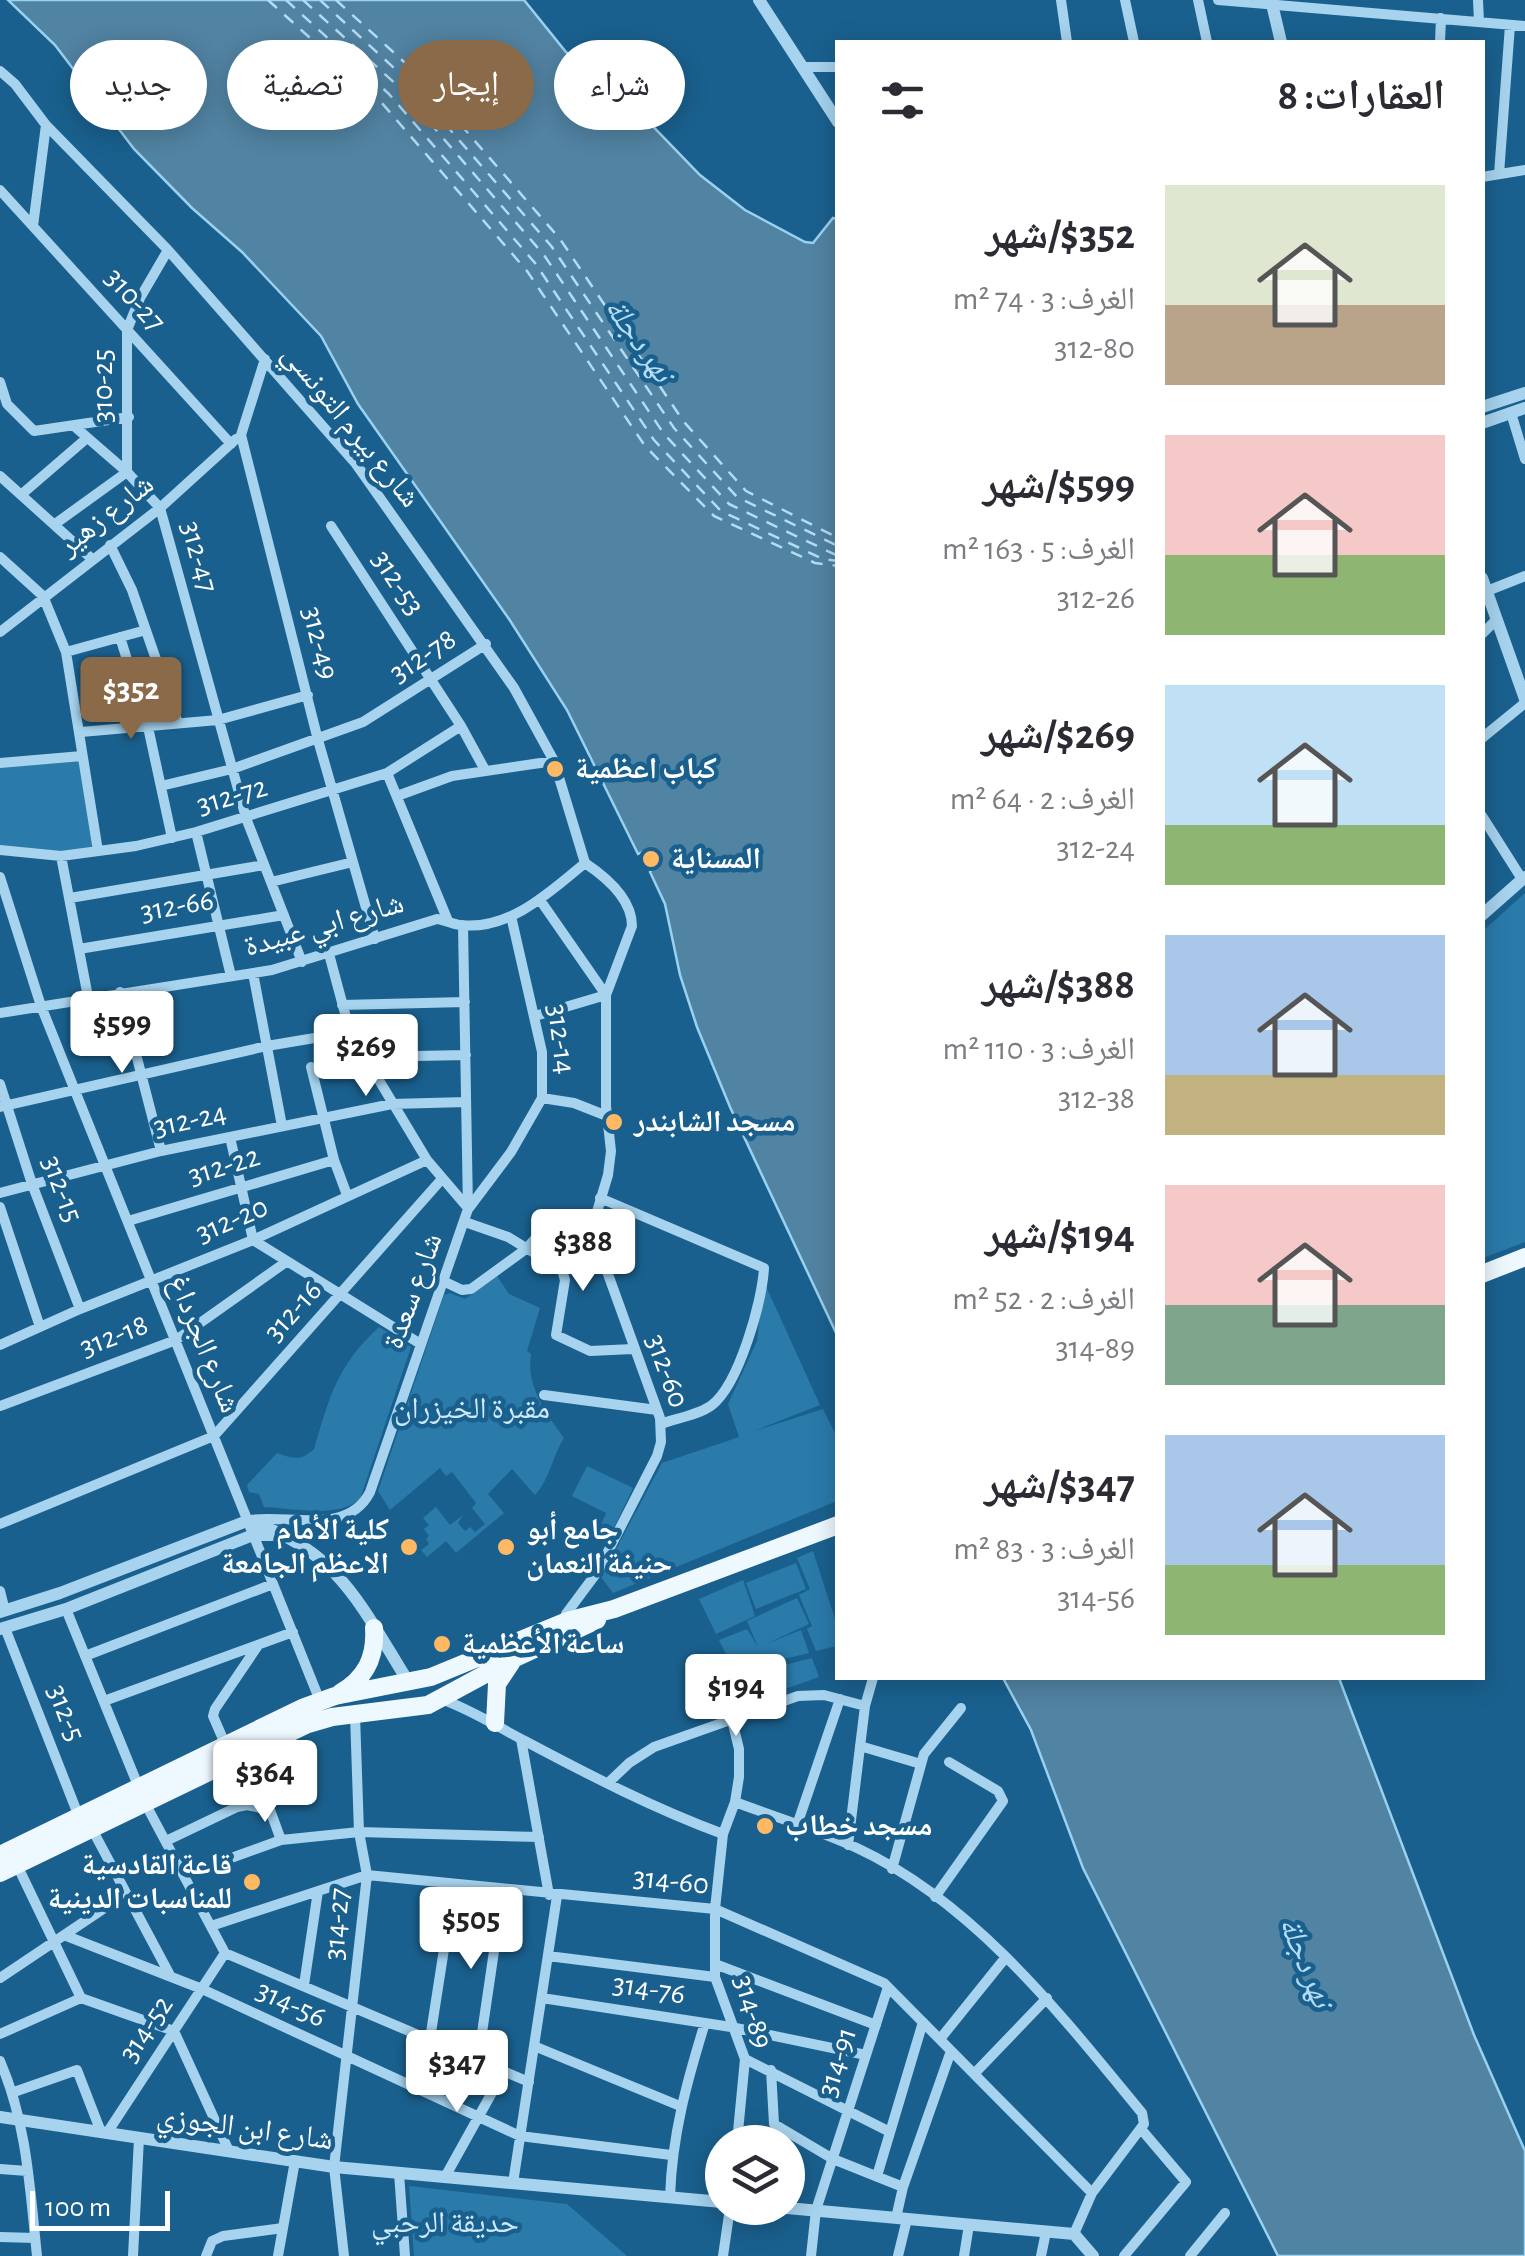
<!DOCTYPE html>
<html lang="ar">
<meta charset="utf-8">
<style>
:root{--surface:#fff;--page:#f7f7f7;--text:#2b2b33;--muted:#7c7c81;--accent:#8a6a49}
body{margin:0;font-family:"Alegreya Sans","Noto Naskh Arabic",sans-serif;background:var(--page);color:var(--text);direction:rtl;height:100vh;display:flex;flex-direction:column;font-size:38px;white-space:nowrap}
*{box-sizing:border-box;margin:0}
p{font-size:32px;color:var(--muted)}
.icon{flex:none;width:55px;height:55px;fill:none;stroke:currentColor;stroke-width:2;stroke-linecap:round;stroke-linejoin:round}
.map{position:relative;flex:1;overflow:hidden;direction:ltr}
.side{position:absolute;left:835px;top:40px;width:650px;height:1640px;display:flex;flex-direction:column;background:var(--surface);border-radius:0px;box-shadow:0 5px 25px #0003;direction:rtl}
.side>*{flex:none}
.hud{position:absolute;left:30px;top:40px;width:655px;height:90px;direction:rtl;display:flex;gap:20px}
.fabs{position:absolute;left:705px;top:2125px;display:grid;gap:20px}
.fabs a{display:grid;place-items:center;width:100px;height:100px;border-radius:50%;background:var(--surface);box-shadow:0 5px 25px #0003;font-size:50px}
.scale{position:absolute;left:30px;bottom:25px;width:140px;box-sizing:border-box;padding-left:10px;border:5px solid #fff;border-top:0;font-size:28px;line-height:35px;white-space:nowrap;color:#fff;-webkit-text-stroke:8px #1a608e;paint-order:stroke}
.price{position:absolute;translate:-50% -85px;padding:0 22px;border-radius:10px;background:#fff;color:#222;font-size:32px;line-height:65px;filter:drop-shadow(0 2px 5px #0008)}
.price::after{content:'';position:absolute;left:50%;top:60px;width:30px;height:22px;margin-left:-15px;background:inherit;clip-path:polygon(0 0,100% 0,50% 100%)}
.price.current{background:var(--accent);color:#fff}
ul{padding:0;list-style:none}
li{display:flex;align-items:center;gap:30px;height:250px;padding:0 40px}
li span{display:grid;place-items:center;flex:none;width:280px;height:200px;border-radius:0px;color:#555}
li>.icon{margin-inline-start:auto}
span .icon{width:120px;height:120px;fill:#fffc;stroke-width:1}
li b{font-size:42px}
h2{display:flex;justify-content:space-between;align-items:center;height:120px;padding:0 40px;font-size:42px}
.pill{padding:0 35px;border-radius:45px;background:var(--surface);box-shadow:0 5px 25px #0003;font-size:35px;line-height:90px}
.pill.current{background:var(--accent);color:#fff}
.map>svg:first-child{display:block}
</style>
<div class="map">
<svg width="1525" height="2256" viewBox="0 0 1525 2256">
<rect width="100%" height="100%" fill="#1a608e"/>
<path fill="#2a7aaa" d="M77 757 85 769 98 851 61 856 0 850V763Z
M1525 893V1242L1483 1258V931Z
M497 1276 509 1294 540 1308 527 1351 531 1354C526 1387 546 1413 564 1438 552 1457 550 1479 535 1495L512 1469 488 1494 504 1513 456 1553 446 1541 427 1557 421 1550 429 1544 426 1539 429 1536 424 1529 429 1525 423 1518 436 1507 450 1525 463 1515 458 1523 465 1531 470 1527 475 1532 485 1524 472 1508 476 1503 452 1472 446 1476 440 1468 390 1510 378 1491 444 1295 450 1293 465 1299Z
M764 1282 820 1405 754 1431 823 1409 837 1437V1501L613 1593 601 1577 662 1463 739 1437 728 1404 757 1341Z
M379 1327 411 1347 360 1499C338 1519 292 1508 264 1507L259 1494 249 1492 247 1485 277 1453C294 1459 301 1461 314 1449 330 1395 337 1366 379 1327Z
M587 1466 633 1488 609 1538 598 1532 606 1513 572 1496Z
M813 1551 837 1625V1646L816 1651 807 1629 812 1626 799 1595 810 1589 797 1558Z
M796 1563 806 1589 756 1609 746 1583Z
M743 1580 755 1616 716 1634 699 1599Z
M797 1598 809 1624 766 1644 801 1630 809 1653 734 1671 719 1640 747 1629 758 1647 747 1621Z
M812 1658 819 1677 749 1702 737 1677Z
M409 2186 567 2204 627 2256H414Z"/>
<path fill="#5183a2" stroke="#9ad1f0" stroke-width="2.5" d="M8 0H524L566 52 638 111 700 175 745 210 805 242 813 243 833 218 837 219V1335L730 1107 697 1027 680 975 665 904 650 872 656 864 658 853 650 849 638 854 567 710 509 619 358 404 321 336 242 252 192 208 134 149 55 45Z
M1003 1678H1339L1474 2035 1525 2151V2256H1278L1083 1868 1031 1730Z"/>
<g fill="none" stroke-linecap="round" stroke-linejoin="round">
<path stroke="#b3dcf5" stroke-width="2.5" stroke-dasharray="12 10" stroke-linecap="butt" d="M268 0 381 102 527 271 645 446 714 516 815 563 838 566
M286 0 389 94 535 263 654 440 721 511 823 559 838 561
M303 0 398 86 544 255 664 434 729 504 838 556
M320 0 406 79 552 247 674 428 737 497 838 546
M336 0 414 71 560 239 684 422 746 491 838 538"/>
<path stroke="#a7d3ee" stroke-width="10" d="M1061 0 1067 42
M1125 0 1134 42
M1198 0 1207 42
M1218 0 1525 26
M1478 0 1479 22
M1440 42 1441 18
M803 67H838
M0 71 15 84 46 125 168 250 356 464 514 688 554 761 585 863
M1499 174 1510 25
M1482 177 1525 170
M0 190 231 444
M33 226 46 125
M265 359 241 435 318 740 375 939
M0 382 7 404 34 431 129 417
M1511 413 1525 459
M74 426 127 472 160 508 246 818 302 962
M0 476 91 558
M22 494 87 438
M55 524 127 472V330L140 298 168 250
M331 526 461 726 485 770
M110 545 132 590 178 723
M0 557 43 596 66 652 98 851
M1487 591 1525 576
M0 632 160 508 236 439
M1482 634 1497 619
M120 637 148 727 172 838
M66 652 146 630
M81 732 218 720 308 695
M1482 738 1525 703
M0 763 82 756
M387 773 448 921
M161 786 232 769 363 722 486 644
M397 796 452 776 554 761
M1482 816 1522 879
M196 832 231 976
M0 850 61 856 136 846 196 832 387 773 461 726
M61 856 88 997
M0 877 41 1006 320 1701
M271 882 353 862
M70 898 264 865
M540 900 606 995V1106L611 1151 608 1175 596 1215V1241L660 1418 661 1442 657 1456 598 1571 566 1614 567 1621
M79 949 284 915
M329 954 350 1032 427 1160 468 1208
M253 973 282 1126
M120 992 161 1151
M342 1005 465 1002
M0 1013 272 970 437 919C445 920 452 924 460 925 509 931 550 892 585 863
M535 1016 606 995 632 926C632 899 606 877 585 863
M366 1057 466 1055
M311 1067 334 1160 347 1195
M0 1084 32 1184 80 1309
M542 1098 574 1103 607 1116
M0 1107 267 1046 350 1032
M230 1137 253 1240 419 1343
M0 1193 161 1151 392 1104 466 1102
M600 1198 764 1268C762 1302 739 1384 712 1405 699 1415 677 1418 661 1424
M0 1207 40 1327
M469 1208 511 1152 542 1098V1052L511 916
M128 1221 334 1160
M465 1222 508 1237 562 1270 565 1280 556 1335 590 1351 633 1349
M443 1281 462 1290 471 1289 526 1249 548 1224 595 1232
M0 1345 80 1309 253 1240 427 1160
M544 1395 657 1410
M0 1406 176 1340 286 1262
M251 1520C289 1514 348 1536 370 1492L468 1209 463 925
M0 1524 214 1436 441 1180
M0 1591 5 1611
M66 1609 139 1788
M5 1628 79 1817
M85 1656 273 1584
M441 1699C472 1710 496 1726 525 1741 589 1775 655 1809 723 1834
M104 1701 293 1632
M732 1720 739 1749V1777L735 1802 723 1834 715 1909V1977L745 2059 737 2142
M521 1739 549 1895
M226 1746 213 1716 215 1709 257 1647
M860 1746 921 1764
M609 1782 629 1763 654 1747 798 1696 824 1695 865 1706
M735 1802C775 1817 818 1830 857 1848 975 1903 1062 2016 1142 2113L1144 2124 1092 2193 1074 2234
M145 1803 225 1953 529 2082
M797 1825 840 1699
M92 1829 171 1977
M166 1841 237 1807 247 1805 270 1810 281 1840
M848 1845 865 1706 873 1678
M17 1865 81 1998
M892 1869 924 1754 961 1708
M184 1875 281 1840 359 1832 539 1837
M935 1897 1003 1801 998 1791 949 1762
M211 1926 367 1875 715 1909 884 1983 1092 2193
M64 1935 202 1989 520 2136 671 2155
M548 1956 715 1977
M715 1964 876 2025
M0 1978 103 1909
M304 1985 318 1891
M542 1998 731 2027 866 2055
M0 2034 81 1998 174 2031 229 2151
M430 2039 454 1885
M940 2039 1006 1957
M534 2046 680 2106
M745 2059 890 2132
M478 2060 503 1890
M0 2061C27 2123 30 2190 37 2256
M771 2070 774 2124 833 2159 903 2187
M974 2074 1047 1998
M14 2092 77 2070 101 2132
M107 2133 225 1953
M0 2169 27 2171
M399 2173 405 2256
M877 2176 923 2022
M445 2177 504 2071
M513 2183 557 1896
M670 2197C672 2135 687 2081 705 2023
M896 2218 903 2187 951 2051
M0 2237 35 2238
M133 2256 139 2138
M206 2256 212 2241 223 2236 283 2228
M278 2256 295 2161
M344 2256 334 2167 367 1875 359 1832 355 1715
M723 2256 730 2208
M811 2256 816 2210 888 1987
M898 2256 907 2219
M964 2256 969 2225
M1041 2256 1046 2232
M1124 2256 1186 2182 1141 2129
M1190 2256 1225 2213"/>
<path stroke="#a7d3ee" stroke-width="12" d="M759 0 838 122
M1271 0 1281 42
M1482 407 1525 393
M1482 423 1525 408
M1482 578 1525 699
M1482 915 1525 877
M0 1612 60 1593 247 1521C338 1548 362 1608 409 1683
M0 1629 66 1609 253 1535H276
M0 2117 334 2167 722 2202
M787 2208 1074 2234 1093 2256"/>
<path stroke="#eef8ff" stroke-width="18" d="M1482 1274 1525 1257
M340 1693C366 1678 376 1657 374 1628
M495 1723 497 1684 511 1663
M0 1855 302 1708 335 1696 431 1677 567 1621 614 1609 838 1525
M0 1873 308 1724 332 1717 428 1705 515 1658 597 1620"/>
</g>
<g fill="#ffb864" stroke="#1a608e" stroke-width="4">
<circle cx="555" cy="769" r="10"/>
<circle cx="651" cy="859" r="10"/>
<circle cx="614" cy="1122" r="10"/>
<circle cx="409" cy="1547" r="10"/>
<circle cx="506" cy="1547" r="10"/>
<circle cx="442" cy="1644" r="10"/>
<circle cx="765" cy="1826" r="10"/>
<circle cx="252" cy="1882" r="10"/>
</g>
<g text-anchor="middle" dominant-baseline="central" stroke-width="9" stroke-linejoin="round" paint-order="stroke">
<g font-size="30" fill="#fff" stroke="#1a608e">
<text transform="translate(135 300) rotate(48)">310-27</text>
<text transform="translate(103 386) rotate(-90)">310-25</text>
<text transform="translate(351 426) rotate(51)">شارع بيرم التونسي</text>
<text transform="translate(106 515) rotate(-38)">شارع زهير</text>
<text transform="translate(199 557) rotate(75)">312-47</text>
<text transform="translate(398 583) rotate(57)">312-53</text>
<text transform="translate(320 643) rotate(76)">312-49</text>
<text transform="translate(423 656) rotate(-33)">312-78</text>
<text transform="translate(232 796) rotate(-16)">312-72</text>
<text transform="translate(177 906) rotate(-10)">312-66</text>
<text transform="translate(324 925) rotate(-16)">شارع ابي عبيدة</text>
<text transform="translate(561 1039) rotate(83)">312-14</text>
<text transform="translate(190 1120) rotate(-12)">312-24</text>
<text transform="translate(224 1166) rotate(-17)">312-22</text>
<text transform="translate(62 1189) rotate(70)">312-15</text>
<text transform="translate(232 1220) rotate(-23)">312-20</text>
<text transform="translate(413 1291) rotate(-70)">شارع سعدة</text>
<text transform="translate(293 1311) rotate(-48)">312-16</text>
<text transform="translate(114 1336) rotate(-21)">312-18</text>
<text transform="translate(204 1344) rotate(68)">شارع الجرداغ</text>
<text transform="translate(667 1371) rotate(70)">312-60</text>
<text transform="translate(66 1713) rotate(69)">312-5</text>
<text transform="translate(671 1881) rotate(6)">314-60</text>
<text transform="translate(337 1924) rotate(-85)">314-27</text>
<text transform="translate(649 1989) rotate(9)">314-76</text>
<text transform="translate(291 2004) rotate(25)">314-56</text>
<text transform="translate(753 2012) rotate(74)">314-89</text>
<text transform="translate(146 2029) rotate(-56)">314-52</text>
<text transform="translate(837 2062) rotate(-72)">314-91</text>
<text transform="translate(245 2128) rotate(8)">شارع ابن الجوزي</text>
</g>
<g font-size="30" font-weight="bold" fill="#fff" stroke="#1a608e" text-anchor="start">
<text x="575" y="769">كباب اعظمية</text>
<text x="671" y="859">المسناية</text>
<text x="634" y="1122">مسجد الشابندر</text>
<text x="389" y="1530" text-anchor="end">كلية الأمام<tspan x="389" dy="34">الاعظم الجامعة</tspan></text>
<text x="526" y="1530">جامع أبو<tspan x="526" dy="34">حنيفة النعمان</tspan></text>
<text x="462" y="1644">ساعة الأعظمية</text>
<text x="785" y="1826">مسجد خطاب</text>
<text x="232" y="1865" text-anchor="end">قاعة القادسية<tspan x="232" dy="34">للمناسبات الدينية</tspan></text>
</g>
<g font-size="30" fill="#cde9fa" stroke="#1a608e">
<text x="472" y="1409">مقبرة الخيزران</text>
<text x="445" y="2223">حديقة الرحبي</text>
</g>
<g font-size="32" font-style="italic" fill="#b3dcf5" stroke="#1a608e">
<text transform="translate(639 340) rotate(55)">نهر دجلة</text>
<text transform="translate(1306 1962) rotate(68)">نهر دجلة</text>
</g>
</g>
</svg>
<div class="fabs">
<a><svg class="icon" aria-label="layers" viewBox="0 0 24 24"><path d="M12 4l9 5-9 5-9-5zM3 14l9 5 9-5"/></svg></a>
</div>
<div class="scale">100 m</div>
<b class="price current" style="left:131px;top:742px">$352</b>
<b class="price" style="left:122px;top:1076px">$599</b>
<b class="price" style="left:366px;top:1099px">$269</b>
<b class="price" style="left:583px;top:1294px">$388</b>
<b class="price" style="left:736px;top:1739px">$194</b>
<b class="price" style="left:265px;top:1825px">$364</b>
<b class="price" style="left:471px;top:1972px">$505</b>
<b class="price" style="left:457px;top:2115px">$347</b>
<div class="hud">
<a class="pill">شراء</a>
<a class="pill current">إيجار</a>
<a class="pill">تصفية</a>
<a class="pill">جديد</a>
</div>
<section class="side">
<h2>العقارات: 8<svg class="icon" aria-label="filters" viewBox="0 0 24 24"><path d="M4 7h16M4 17h16"/><circle cx="9" cy="7" r="2"/><circle cx="15" cy="17" r="2"/></svg></h2>
<ul>
<li><span style="background:linear-gradient(#dfe7d0 60%,#b9a48a 0)"><svg class="icon" aria-label="home" viewBox="0 0 24 24"><path d="M3 11l9-7 9 7M6 9v11h12V9"/></svg></span><div><b>$352/شهر</b><p>الغرف: 3 · 74 m²</p><p>312-80</p></div></li>
<li><span style="background:linear-gradient(#f6c9c9 60%,#8fb573 0)"><svg class="icon" aria-label="home" viewBox="0 0 24 24"><path d="M3 11l9-7 9 7M6 9v11h12V9"/></svg></span><div><b>$599/شهر</b><p>الغرف: 5 · 163 m²</p><p>312-26</p></div></li>
<li><span style="background:linear-gradient(#bfe0f5 70%,#8fb573 0)"><svg class="icon" aria-label="home" viewBox="0 0 24 24"><path d="M3 11l9-7 9 7M6 9v11h12V9"/></svg></span><div><b>$269/شهر</b><p>الغرف: 2 · 64 m²</p><p>312-24</p></div></li>
<li><span style="background:linear-gradient(#a9c7e8 70%,#c2b280 0)"><svg class="icon" aria-label="home" viewBox="0 0 24 24"><path d="M3 11l9-7 9 7M6 9v11h12V9"/></svg></span><div><b>$388/شهر</b><p>الغرف: 3 · 110 m²</p><p>312-38</p></div></li>
<li><span style="background:linear-gradient(#f6c9c9 60%,#7fa58c 0)"><svg class="icon" aria-label="home" viewBox="0 0 24 24"><path d="M3 11l9-7 9 7M6 9v11h12V9"/></svg></span><div><b>$194/شهر</b><p>الغرف: 2 · 52 m²</p><p>314-89</p></div></li>
<li><span style="background:linear-gradient(#a9c7e8 65%,#8fb573 0)"><svg class="icon" aria-label="home" viewBox="0 0 24 24"><path d="M3 11l9-7 9 7M6 9v11h12V9"/></svg></span><div><b>$347/شهر</b><p>الغرف: 3 · 83 m²</p><p>314-56</p></div></li>
</ul>
</section>
</div>
